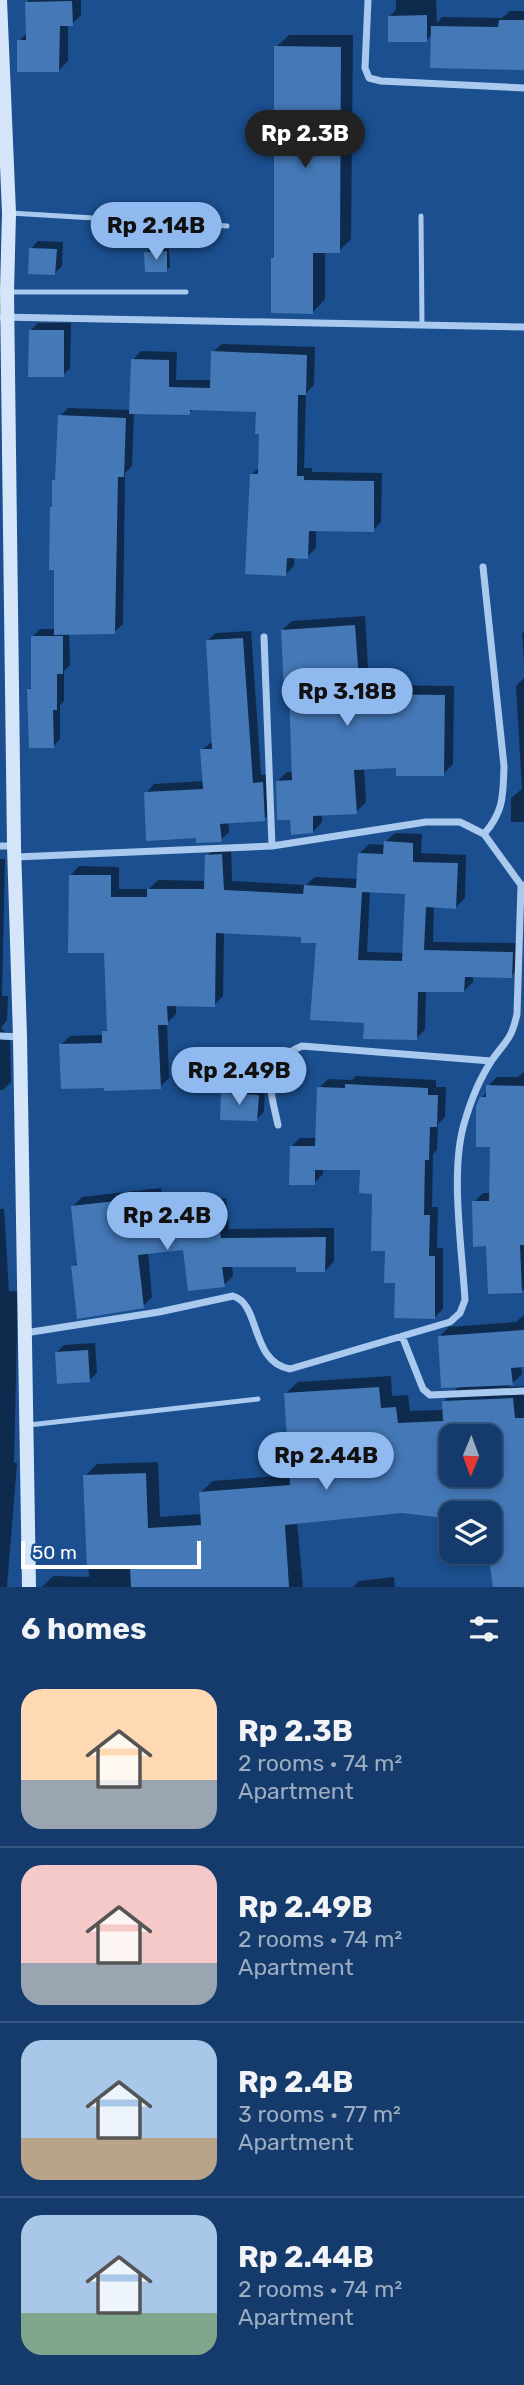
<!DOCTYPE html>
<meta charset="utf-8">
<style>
:root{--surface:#143b6b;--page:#214673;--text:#f1f3f6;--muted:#9dadc1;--line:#33557e;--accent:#90b9f0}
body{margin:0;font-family:Rubik,sans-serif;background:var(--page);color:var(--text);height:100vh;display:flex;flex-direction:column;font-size:26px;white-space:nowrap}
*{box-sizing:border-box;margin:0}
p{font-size:23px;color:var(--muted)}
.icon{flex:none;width:38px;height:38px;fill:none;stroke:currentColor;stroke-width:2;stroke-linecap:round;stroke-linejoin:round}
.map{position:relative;height:1587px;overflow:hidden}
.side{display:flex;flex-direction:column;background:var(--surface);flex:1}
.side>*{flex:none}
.needle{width:46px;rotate:181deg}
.fabs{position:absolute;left:439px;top:1424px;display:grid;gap:14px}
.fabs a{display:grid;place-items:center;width:63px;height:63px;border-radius:14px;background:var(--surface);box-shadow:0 4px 10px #0003,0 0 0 2px var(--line);font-size:35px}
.scale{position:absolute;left:21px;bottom:18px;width:180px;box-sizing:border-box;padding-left:7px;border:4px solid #fff;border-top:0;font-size:19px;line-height:24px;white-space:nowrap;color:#fff;-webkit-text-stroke:5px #1b4f8f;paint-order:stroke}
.price{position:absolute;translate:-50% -60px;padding:0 16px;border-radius:24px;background:var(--accent);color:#111;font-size:23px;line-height:46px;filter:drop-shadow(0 2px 4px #0008)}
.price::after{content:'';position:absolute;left:50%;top:42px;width:21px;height:16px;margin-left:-10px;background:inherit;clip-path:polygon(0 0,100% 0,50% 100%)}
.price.on{background:#222;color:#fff}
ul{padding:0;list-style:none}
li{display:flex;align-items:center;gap:21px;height:175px;padding:0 21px}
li+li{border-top:2px solid var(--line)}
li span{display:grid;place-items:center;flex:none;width:196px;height:140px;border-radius:21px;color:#555}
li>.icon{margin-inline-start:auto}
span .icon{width:84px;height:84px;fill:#fffc;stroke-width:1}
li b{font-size:30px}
h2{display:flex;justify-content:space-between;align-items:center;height:84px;padding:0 21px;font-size:30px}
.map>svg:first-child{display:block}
</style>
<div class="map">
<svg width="524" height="1587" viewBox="0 0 524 1587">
<rect width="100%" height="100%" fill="#1b4f8f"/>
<path fill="#0007" fill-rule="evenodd" d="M28 0H81V15L72 24H68V61L59 70 19 41 28 32Z
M396 0H436L437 23 442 17 502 18 510 11H524V68L432 34 427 40 390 16 396 10Z
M289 35H353L351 239 339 251H325V299L313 312 273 259 275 256 276 47Z
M38 241 63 242 62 266 55 273 31 249Z
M149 249H169L170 267 166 270 146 253Z
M38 323H71L70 368 63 375 31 330Z
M222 344 315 347 314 385 306 393 304 468H312V472L382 473 381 522 373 530 316 529V548L307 557H294V566L286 574 251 475 260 467 261 433 258 410 194 408 189 413H134L132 466 125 473 123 624 114 632 69 633 70 665 64 671V701L60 705V739L53 747 28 690 33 685V636L40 629H56L54 506 60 416 68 408 131 410 133 360 141 351 177 352 176 380H212L213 352Z
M365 616 369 685 454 686 453 764 443 774 398 766 364 768 366 802 356 812 322 814V822L313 832 292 818 277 782 287 772H294L291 689 282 630 292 621Z
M251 631 261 775 271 774 273 811 264 819 228 821 229 832 221 840 198 837 146 793 154 784 204 781 202 750 213 741 207 641 216 633Z
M524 632V662L522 634Z
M524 678V822H511V798L522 789 516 686Z
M395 833 422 834 421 853 466 855 465 898 456 907 434 906 433 942 521 943 520 967 511 976H473V982L464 991 426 990 425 1029 416 1039 366 1021 318 942 303 935 224 931 223 996 214 1005H176V1014L167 1023 169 1078 160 1087 61 1045 70 1036 104 1035 108 1027 106 952 70 876 79 866 119 867V889H149L158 880 206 881 207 856 216 847 231 846 232 881 306 885 315 877 358 879 360 853 369 844 385 845V842ZM370 891 406 893 404 953 367 952Z
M0 859H5L2 996H8L7 1020 1 1028 10 1037 11 1082 3 1090H0Z
M524 1072V1289L522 1291 487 1245 474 1202 483 1193H491V1145L481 1098 488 1091V1086L497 1077H518Z
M356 1076 436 1080V1087H446L445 1117 438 1124 437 1150 433 1154 432 1207H438L437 1248H443V1309L435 1317 397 1281 387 1250 374 1192 361 1168H323V1174L314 1183 291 1147 300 1138H317L319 1088 328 1079 352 1080Z
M230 1087 265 1088 264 1112 256 1120 223 1094Z
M161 1188 163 1205 226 1198 229 1229 334 1228V1261L325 1271 298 1266 232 1265 233 1276 224 1285 184 1248 148 1252 152 1297 143 1306 73 1266 79 1261 73 1206 82 1197Z
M0 1209H4L9 1291H18L14 1463H17L7 1587H0Z
M524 1315V1365L521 1366 522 1374 508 1387 524 1386V1587H495L490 1514 402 1511 297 1522 303 1587H42L53 1576 89 1577 85 1476 97 1464 158 1462 160 1517 202 1514 200 1493 213 1481 291 1475 285 1394 298 1382 391 1376 392 1396 408 1395 410 1411 444 1410V1401L459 1386 439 1337 449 1327 516 1322ZM452 1437H490V1475H452Z
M95 1343 97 1373 89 1381 57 1352 64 1345Z
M394 1577 395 1587H353L359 1581Z"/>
<path fill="#4478b7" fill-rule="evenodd" d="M72 1 73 26H60L59 72H17V40H26L25 2Z
M427 15V42H388V16Z
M499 20H524V70L430 68 431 26 498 27Z
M274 46 341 47 340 253H313V314L271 313V258H274Z
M29 248 57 249 55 275 28 274Z
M167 251V272H145L144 252Z
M29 330H64V377H28Z
M211 351 307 355 306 395H298L297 476H304V480L374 481V532L309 531 308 559 287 558 286 576 245 574 250 474H258L259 434H255L256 412 190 410V415L129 414 131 359 169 360V387L210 388Z
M58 415 126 418 124 477H118L115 634 54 635V570H49L50 507H52V480H55Z
M355 625 360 694 445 695 444 776H396V768L354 770 357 814 313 816V833L291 835 290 820H277L276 781 292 780 289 691H284L281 630Z
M31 636H63V674H57V710H53L54 748H29L27 689H31Z
M243 638 253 783 263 782 265 821 220 824 222 842 196 843V838L146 841 144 792 203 789 200 749H212L206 640Z
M384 841 413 843V862L458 863 456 909 426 907 424 950 513 952 512 978 465 977 464 992H418L417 1040 363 1039 364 1023 310 1020 316 943H301V937L216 933 215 1007 167 1006 168 1025H158L161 1089 104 1091V1088L61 1089 59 1044 102 1043V1031H107L104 953H68L69 875H111V897H147V889H204L205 855 222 854 224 890 303 894 304 885 356 888 358 853 383 854ZM362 892 405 894 402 961 358 960Z
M345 1084 428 1088V1095H438L437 1127H430L429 1160H425L424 1215H430L429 1256H435V1319L394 1318 395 1283H384L385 1251H371L372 1194 359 1193 360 1170H315V1185H289L290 1146H315L317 1087 345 1088Z
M486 1085 524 1086V1245H520L522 1293 488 1294 486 1246 473 1247 472 1201H489L490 1147H476V1106L480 1097H486Z
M221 1093 259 1095 257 1121 220 1120Z
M152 1197 154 1213 217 1206 221 1238 326 1237 325 1272H296V1267H222L225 1287 188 1291 183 1250 138 1255 144 1308 77 1319 71 1266 77 1265 71 1206Z
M524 1330V1367L511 1368 513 1385 441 1388 438 1336Z
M88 1350 90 1382 57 1384 55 1352Z
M379 1387 381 1408 396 1407 398 1423 443 1421 442 1401 513 1398 515 1418H524V1587H493L488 1552H490V1514H452V1519L402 1513 285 1525 289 1587H131L130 1567 87 1568 83 1475 146 1473 148 1528 201 1525 199 1492 290 1485 284 1393ZM452 1437H490V1475H452Z"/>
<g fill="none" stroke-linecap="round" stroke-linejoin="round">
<path stroke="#a9c9ee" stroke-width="5" d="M10 213 227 226
M421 216 422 325
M8 292H186
M29 1425 258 1399"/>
<path stroke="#a9c9ee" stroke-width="7" d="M368 0 365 68 369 78 381 81 524 88
M0 317 524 327
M483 567 504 766C503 796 504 811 484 834
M264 637 272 846
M0 846H14
M16 857 272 846 426 822H460L484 834 521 885H523
M0 1036 20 1037
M278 1125C270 1088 260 1064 302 1046L491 1061
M25 1333 159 1312 233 1296C261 1304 250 1362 290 1369L450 1322 460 1313 465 1300C462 1248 450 1172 464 1124 470 1103 480 1078 492 1060 506 1040 511 1041 517 1014L521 885
M402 1336 423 1389 430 1395 524 1391"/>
<path stroke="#d6e6fa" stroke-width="14" d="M0 0 9 213 7 292 14 846 20 1037 29 1587"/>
</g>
</svg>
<div class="fabs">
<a><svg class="needle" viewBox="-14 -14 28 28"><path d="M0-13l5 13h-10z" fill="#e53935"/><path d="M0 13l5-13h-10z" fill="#9dadc1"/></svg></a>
<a><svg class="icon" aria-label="layers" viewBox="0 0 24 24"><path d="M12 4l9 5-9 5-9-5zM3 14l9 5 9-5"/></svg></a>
</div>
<div class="scale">50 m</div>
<b class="price on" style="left:305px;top:170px">Rp 2.3B</b>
<b class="price" style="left:156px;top:262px">Rp 2.14B</b>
<b class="price" style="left:347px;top:728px">Rp 3.18B</b>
<b class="price" style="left:239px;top:1107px">Rp 2.49B</b>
<b class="price" style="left:167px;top:1252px">Rp 2.4B</b>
<b class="price" style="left:326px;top:1492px">Rp 2.44B</b>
</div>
<section class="side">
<h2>6 homes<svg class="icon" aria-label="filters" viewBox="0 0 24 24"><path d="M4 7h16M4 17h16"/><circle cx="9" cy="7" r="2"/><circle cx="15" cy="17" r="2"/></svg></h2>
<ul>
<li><span style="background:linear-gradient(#ffd9b3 65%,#9aa5b1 0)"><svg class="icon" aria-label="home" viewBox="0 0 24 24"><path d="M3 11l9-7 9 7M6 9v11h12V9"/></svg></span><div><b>Rp 2.3B</b><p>2 rooms · 74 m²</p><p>Apartment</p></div></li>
<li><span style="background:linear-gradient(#f6c9c9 70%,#9aa5b1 0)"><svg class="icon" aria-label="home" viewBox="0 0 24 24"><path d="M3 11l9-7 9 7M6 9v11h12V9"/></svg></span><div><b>Rp 2.49B</b><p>2 rooms · 74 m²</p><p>Apartment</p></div></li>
<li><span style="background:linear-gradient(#a9c7e8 70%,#b9a48a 0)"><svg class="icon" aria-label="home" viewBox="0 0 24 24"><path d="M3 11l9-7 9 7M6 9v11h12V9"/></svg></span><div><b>Rp 2.4B</b><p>3 rooms · 77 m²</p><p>Apartment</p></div></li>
<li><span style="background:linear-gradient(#a9c7e8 70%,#7fa58c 0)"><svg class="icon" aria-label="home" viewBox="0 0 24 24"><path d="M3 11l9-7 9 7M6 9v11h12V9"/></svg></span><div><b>Rp 2.44B</b><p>2 rooms · 74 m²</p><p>Apartment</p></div></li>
</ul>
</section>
